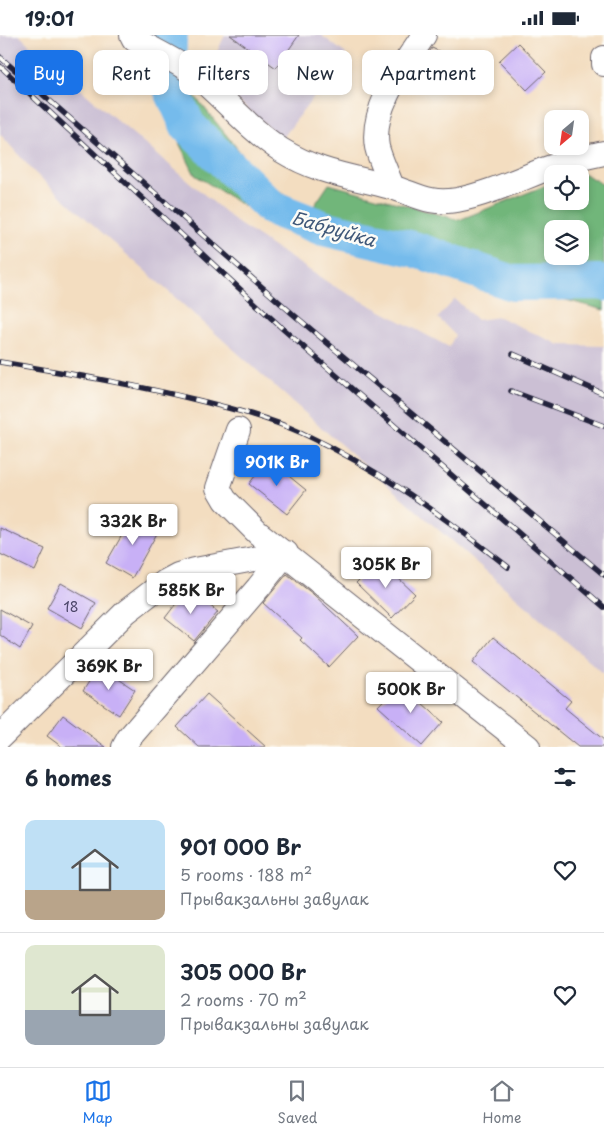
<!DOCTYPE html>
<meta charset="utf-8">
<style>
:root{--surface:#fff;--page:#f2f2f3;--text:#1f2937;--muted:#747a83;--line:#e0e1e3;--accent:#1a73e8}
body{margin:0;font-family:"Playpen Sans",sans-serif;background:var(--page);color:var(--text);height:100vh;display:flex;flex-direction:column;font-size:19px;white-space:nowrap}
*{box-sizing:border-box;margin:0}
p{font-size:16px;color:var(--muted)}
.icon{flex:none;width:28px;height:28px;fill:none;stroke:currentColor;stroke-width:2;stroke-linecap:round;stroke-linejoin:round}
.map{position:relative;height:712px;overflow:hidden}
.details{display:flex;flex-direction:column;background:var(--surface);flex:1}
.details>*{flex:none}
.top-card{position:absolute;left:15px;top:15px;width:575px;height:45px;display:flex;gap:10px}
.needle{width:32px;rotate:209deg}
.controls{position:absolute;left:544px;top:75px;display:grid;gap:10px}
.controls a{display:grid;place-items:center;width:45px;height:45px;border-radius:10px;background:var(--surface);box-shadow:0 2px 8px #0003;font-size:25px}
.price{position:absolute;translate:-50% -42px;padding:0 11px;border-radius:5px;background:#fff;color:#222;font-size:16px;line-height:32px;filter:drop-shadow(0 1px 2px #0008)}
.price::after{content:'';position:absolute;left:50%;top:30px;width:15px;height:11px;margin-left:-8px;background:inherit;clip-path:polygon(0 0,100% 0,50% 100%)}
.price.current{background:var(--accent);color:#fff}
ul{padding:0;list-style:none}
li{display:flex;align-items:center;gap:15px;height:125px;padding:0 25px}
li+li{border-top:1px solid var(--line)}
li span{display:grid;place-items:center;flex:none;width:140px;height:100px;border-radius:10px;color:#555}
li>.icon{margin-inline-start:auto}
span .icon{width:60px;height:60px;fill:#fffc;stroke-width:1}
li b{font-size:21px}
h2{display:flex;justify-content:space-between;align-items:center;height:60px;padding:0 25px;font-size:21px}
.pill{padding:0 18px;border-radius:10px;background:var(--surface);box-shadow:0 2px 8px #0003;font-size:18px;line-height:45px}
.pill.current{background:var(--accent);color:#fff}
.status{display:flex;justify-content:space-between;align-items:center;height:35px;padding:0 25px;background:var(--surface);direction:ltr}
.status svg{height:14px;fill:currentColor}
.dock{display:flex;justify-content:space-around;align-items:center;height:70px;border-top:1px solid var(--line);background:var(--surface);font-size:14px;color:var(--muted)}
.dock a{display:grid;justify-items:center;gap:2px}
.dock .current{color:var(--accent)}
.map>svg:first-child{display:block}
</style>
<div class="status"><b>19:01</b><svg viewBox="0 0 49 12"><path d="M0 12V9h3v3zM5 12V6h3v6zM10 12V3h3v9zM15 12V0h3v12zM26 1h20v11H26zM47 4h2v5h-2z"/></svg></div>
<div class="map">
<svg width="604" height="712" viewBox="0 0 604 712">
<rect width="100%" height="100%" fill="#fdfcf7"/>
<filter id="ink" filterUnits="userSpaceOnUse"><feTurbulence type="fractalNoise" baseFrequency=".02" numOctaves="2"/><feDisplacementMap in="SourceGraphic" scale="10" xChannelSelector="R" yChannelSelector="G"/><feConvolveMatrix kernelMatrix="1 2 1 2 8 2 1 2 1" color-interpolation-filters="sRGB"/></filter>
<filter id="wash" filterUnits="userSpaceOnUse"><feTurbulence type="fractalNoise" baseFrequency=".0096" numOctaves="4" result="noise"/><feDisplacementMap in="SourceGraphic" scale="20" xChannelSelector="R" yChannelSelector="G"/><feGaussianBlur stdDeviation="1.12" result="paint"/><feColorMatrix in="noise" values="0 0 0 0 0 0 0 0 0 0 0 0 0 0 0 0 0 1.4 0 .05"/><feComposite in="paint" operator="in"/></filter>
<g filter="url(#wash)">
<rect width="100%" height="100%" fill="#f3ddc0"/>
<path fill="#cbbfd4" d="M0 0H19L46 25 239 189 332 250 449 312 455 300 438 283 455 264 477 285 499 282 560 310 604 311V639L331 401 35 138 0 99Z
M225 0H321L346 19 282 104 207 38Z"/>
<path fill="#71b67a" stroke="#4a6c5a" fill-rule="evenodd" d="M137 23 190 55 265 148 312 174 329 149 459 185 552 148V166H580V139H576L581 137 604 150V275L269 187 195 140ZM552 194H580V221H552Z"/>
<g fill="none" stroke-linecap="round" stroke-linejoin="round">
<path stroke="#75bbec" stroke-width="36" d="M170 0 169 4 168 47 188 91 272 173 323 193 414 214 513 248 599 247 604 248"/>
</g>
<g id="blocks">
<path fill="#c8b0f6" d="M230 0H299L276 33Z
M518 8 546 37 527 55 499 26Z
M432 13 457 25 446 46 419 32Z
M268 424 306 455 287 479 249 449Z
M134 479 160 493 132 543 106 528Z
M0 493 45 514 35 536 0 519Z
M379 525 415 559 392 583 356 548Z
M287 539 313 559 358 601 329 632 300 605 302 603 263 568Z
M61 548 96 568 82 593 47 573Z
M188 553 218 577 194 606 165 583Z
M0 574 32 592 20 614 0 600Z
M493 602 571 666 565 673 604 705V712H578L473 627Z
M99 631 135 655 119 680 83 656Z
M400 648 443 687 422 711 378 671Z
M207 659 266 712H199L177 692Z
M63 680 106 712H62L47 701Z"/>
</g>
</g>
<g filter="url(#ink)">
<use href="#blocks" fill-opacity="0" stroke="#6b636a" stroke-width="1"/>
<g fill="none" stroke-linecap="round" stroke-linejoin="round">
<g stroke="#6b636a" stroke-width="26">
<path id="minor" d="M132 0 134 4C153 15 179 27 196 40 225 64 249 94 281 115 318 138 350 141 391 152 416 159 428 170 457 165 488 159 517 145 546 134 565 127 584 122 604 118
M604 23V29
M392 152C388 140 380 125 377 112 370 73 404 30 424 0
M238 395 218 453 225 465 258 498 528 712
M0 702 126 577 165 547 178 540 195 535 286 518
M124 712 129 703 258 553 286 518"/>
</g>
<use href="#minor" stroke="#fff" stroke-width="24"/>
<g stroke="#22223b" stroke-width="5.5">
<path id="rail" d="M0 22 294 280 604 540
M0 31 284 295 604 572
M513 319 604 359
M0 327C66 338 132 349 197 365 233 374 269 383 302 398 378 433 443 481 508 532
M511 356 604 391"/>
</g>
<use href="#rail" stroke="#fdfcf7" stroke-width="4" stroke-dasharray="11" stroke-linecap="butt"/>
</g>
</g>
<g text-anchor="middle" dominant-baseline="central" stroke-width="5" stroke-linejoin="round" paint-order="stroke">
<g font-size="14" fill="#4c466a">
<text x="71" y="571">18</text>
</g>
<g font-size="18" font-style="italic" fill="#3f5879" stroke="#fdfcf7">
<text transform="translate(334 193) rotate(16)">Бабруйка</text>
</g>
</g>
</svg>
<div class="controls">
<a><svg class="needle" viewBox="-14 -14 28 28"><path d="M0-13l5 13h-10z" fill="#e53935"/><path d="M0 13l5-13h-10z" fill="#747a83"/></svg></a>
<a><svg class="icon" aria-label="locate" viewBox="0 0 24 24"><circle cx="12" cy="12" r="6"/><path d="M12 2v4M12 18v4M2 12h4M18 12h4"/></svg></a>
<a><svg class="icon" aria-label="layers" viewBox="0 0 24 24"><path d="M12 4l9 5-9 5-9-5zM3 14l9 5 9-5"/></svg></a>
</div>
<b class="price current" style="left:277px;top:452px">901K Br</b>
<b class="price" style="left:133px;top:511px">332K Br</b>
<b class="price" style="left:386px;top:554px">305K Br</b>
<b class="price" style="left:191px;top:580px">585K Br</b>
<b class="price" style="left:109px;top:656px">369K Br</b>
<b class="price" style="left:411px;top:679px">500K Br</b>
<div class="top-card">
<a class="pill current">Buy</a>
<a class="pill">Rent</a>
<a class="pill">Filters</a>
<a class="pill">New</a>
<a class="pill">Apartment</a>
</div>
</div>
<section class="details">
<h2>6 homes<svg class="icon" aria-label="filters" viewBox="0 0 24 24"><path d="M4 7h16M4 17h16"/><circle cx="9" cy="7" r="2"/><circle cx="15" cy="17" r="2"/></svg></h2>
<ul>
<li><span style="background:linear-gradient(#bfe0f5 70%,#b9a48a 0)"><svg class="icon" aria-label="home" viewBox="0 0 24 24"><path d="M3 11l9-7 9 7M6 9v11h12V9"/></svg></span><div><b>901 000 Br</b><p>5 rooms · 188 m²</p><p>Прывакзальны завулак</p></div><svg class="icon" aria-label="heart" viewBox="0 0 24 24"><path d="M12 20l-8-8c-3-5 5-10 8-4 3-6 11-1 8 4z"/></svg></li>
<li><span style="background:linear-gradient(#dfe7d0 65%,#9aa5b1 0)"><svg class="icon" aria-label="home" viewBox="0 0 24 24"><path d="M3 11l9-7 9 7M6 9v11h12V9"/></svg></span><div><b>305 000 Br</b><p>2 rooms · 70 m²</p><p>Прывакзальны завулак</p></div><svg class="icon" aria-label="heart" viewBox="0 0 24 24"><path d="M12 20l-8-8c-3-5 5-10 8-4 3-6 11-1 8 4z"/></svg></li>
</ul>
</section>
<nav class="dock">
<a class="current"><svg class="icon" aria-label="map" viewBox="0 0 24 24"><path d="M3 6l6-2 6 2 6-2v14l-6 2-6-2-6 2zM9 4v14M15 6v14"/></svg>Map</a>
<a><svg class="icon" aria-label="saved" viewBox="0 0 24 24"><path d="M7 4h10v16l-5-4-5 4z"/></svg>Saved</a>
<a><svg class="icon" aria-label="home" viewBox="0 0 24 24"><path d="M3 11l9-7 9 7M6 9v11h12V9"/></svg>Home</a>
</nav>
